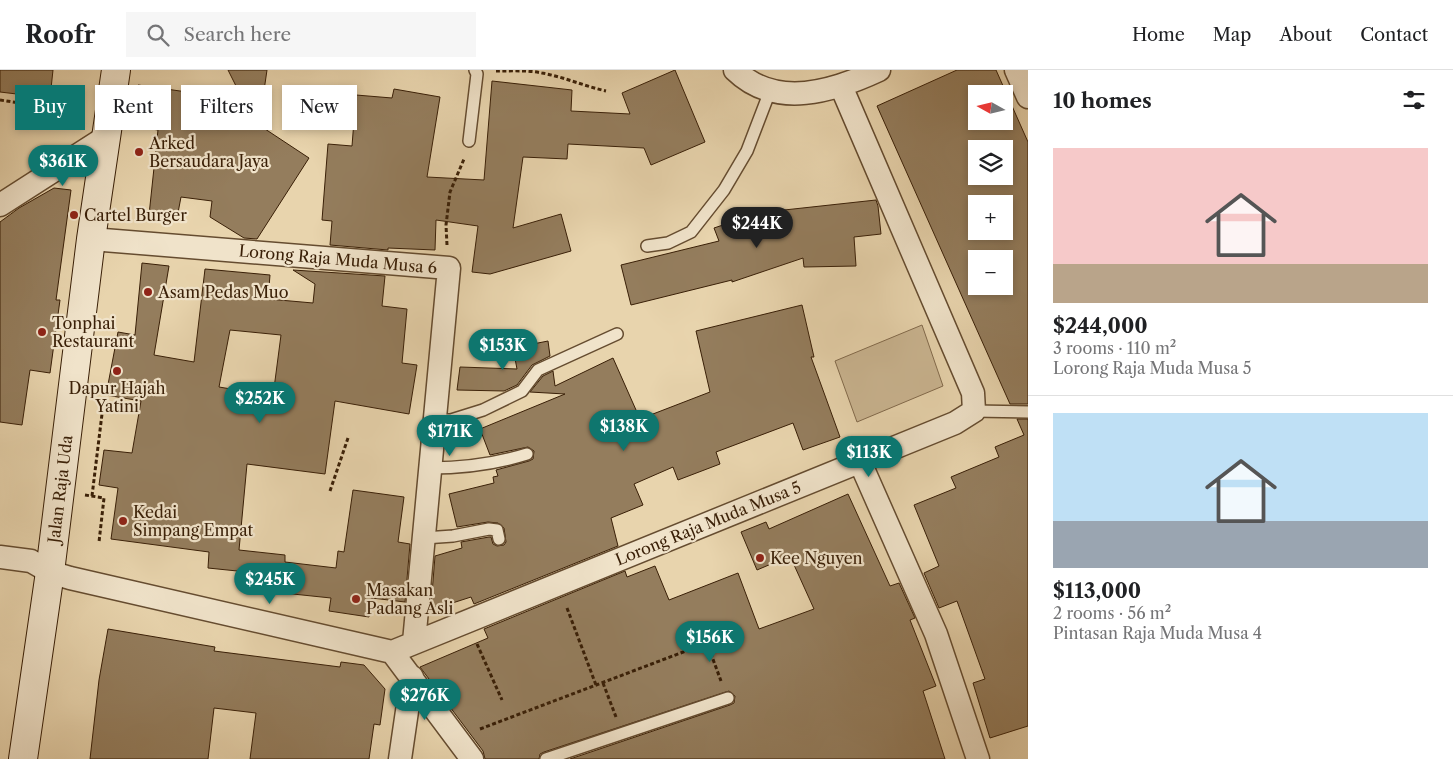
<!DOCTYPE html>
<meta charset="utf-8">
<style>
:root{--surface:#fff;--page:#f6f6f6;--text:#202124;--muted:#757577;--line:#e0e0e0;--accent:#0f766e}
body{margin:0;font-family:"Libre Caslon Text",serif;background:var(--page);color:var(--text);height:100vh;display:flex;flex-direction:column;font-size:19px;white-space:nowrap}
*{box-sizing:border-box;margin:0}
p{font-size:16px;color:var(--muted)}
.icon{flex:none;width:28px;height:28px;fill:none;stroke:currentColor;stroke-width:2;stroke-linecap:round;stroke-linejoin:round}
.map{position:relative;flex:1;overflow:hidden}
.details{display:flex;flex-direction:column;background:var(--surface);width:425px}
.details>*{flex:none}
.hud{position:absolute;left:15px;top:15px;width:475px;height:45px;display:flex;gap:10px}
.needle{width:32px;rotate:278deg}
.controls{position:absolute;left:968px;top:15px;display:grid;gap:10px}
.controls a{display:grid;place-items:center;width:45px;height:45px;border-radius:0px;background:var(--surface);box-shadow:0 2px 8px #0003;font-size:25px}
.price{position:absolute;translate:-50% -42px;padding:0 11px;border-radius:18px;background:var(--accent);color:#fff;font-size:16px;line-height:32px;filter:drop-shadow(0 1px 2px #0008)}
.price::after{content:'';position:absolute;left:50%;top:30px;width:15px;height:11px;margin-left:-8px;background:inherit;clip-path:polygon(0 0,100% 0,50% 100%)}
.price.active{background:#222;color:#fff}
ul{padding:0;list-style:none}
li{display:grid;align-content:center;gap:10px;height:265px;padding:0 25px}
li+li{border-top:1px solid var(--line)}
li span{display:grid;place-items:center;height:155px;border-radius:0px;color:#555}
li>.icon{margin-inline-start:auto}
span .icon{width:90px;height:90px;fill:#fffc;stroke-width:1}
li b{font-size:21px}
h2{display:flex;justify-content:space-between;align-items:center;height:60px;padding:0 25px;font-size:21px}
.pill{padding:0 18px;border-radius:0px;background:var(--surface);box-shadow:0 2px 8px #0003;font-size:18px;line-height:45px}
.pill.active{background:var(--accent);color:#fff}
header{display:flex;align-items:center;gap:30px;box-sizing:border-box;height:70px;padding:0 25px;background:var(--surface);border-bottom:1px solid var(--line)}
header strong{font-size:24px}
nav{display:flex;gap:28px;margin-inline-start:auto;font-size:18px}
.search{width:350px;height:45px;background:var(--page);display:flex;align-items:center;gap:12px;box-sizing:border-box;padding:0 18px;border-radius:0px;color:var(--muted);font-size:19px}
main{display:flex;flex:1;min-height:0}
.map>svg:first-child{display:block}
</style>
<header>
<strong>Roofr</strong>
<div class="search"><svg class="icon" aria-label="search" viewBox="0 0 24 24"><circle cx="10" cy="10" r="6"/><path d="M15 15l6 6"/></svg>Search here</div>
<nav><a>Home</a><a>Map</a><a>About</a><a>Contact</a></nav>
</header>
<main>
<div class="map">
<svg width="1028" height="689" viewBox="0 0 1028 689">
<rect width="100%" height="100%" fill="#e8d4ad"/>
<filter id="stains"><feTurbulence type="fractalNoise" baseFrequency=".004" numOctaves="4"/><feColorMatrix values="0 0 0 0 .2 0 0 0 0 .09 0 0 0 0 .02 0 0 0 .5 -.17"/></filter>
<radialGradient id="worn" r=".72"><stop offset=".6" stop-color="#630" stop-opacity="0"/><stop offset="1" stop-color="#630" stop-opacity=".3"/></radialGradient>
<path fill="#cab591" stroke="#826a4c" d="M922 255 943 316 857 352 835 291Z"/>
<path fill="#947d5d" stroke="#391f07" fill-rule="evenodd" d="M0 0H53L50 28 0 22Z
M228 0H267L259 55 309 88 257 169 244 168 210 147 212 131 181 127 177 148 149 145 158 60 132 56 138 15 243 30Z
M675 0 705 72 651 95 644 78 568 74 567 89 523 87 513 158 561 144 571 181 490 204 472 202 478 156 436 150 435 180 388 178V180L330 175 332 151 322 150 328 74 352 76 356 25 392 28 394 19 440 27 427 107 484 110 492 11 572 20 571 41 630 44 622 23Z
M957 0H996L1028 72V334H1010L877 36ZM976 24H1004V51H976ZM976 79H1004V106H976ZM976 134H1004V161H976ZM976 189H1004V216H976Z
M54 118 71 120 56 230H60L50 303 30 300 22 355 0 352V152L19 138Z
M876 130 878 136 881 164 854 167 856 196 804 197 803 188 732 212V210L631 235 621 195 719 171 714 158 774 138 775 141Z
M142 193 169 196 154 285 194 292 205 199 270 205 268 229 313 233 315 214 293 200 385 206 382 236 407 239 402 293 417 295 409 344 335 331 325 404 247 394 239 480 285 485V492L336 498 338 481 344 482 353 420 404 427 398 472 410 474 405 532 372 528 369 547 329 541 331 528 245 519 247 502 208 498 209 482 111 469 118 418 99 415 104 380 132 383 141 331 106 325 118 262 135 265ZM230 260 281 265 273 326 219 317Z
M802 235 814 287H811L840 367 803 380 793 353 716 382 720 394 678 410 673 397 634 414 643 435 611 448 618 476 474 534 471 527 440 537 431 536 435 486 462 478 461 472 489 467H491L493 474 497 476 504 475 506 472 504 458 498 453 488 452 457 457 449 424 494 413 493 407 498 406 496 400 529 391 533 389 534 381 528 377 490 385 480 359 565 324 530 322 543 306 553 301 555 316 613 288 640 349 710 322 696 261Z
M548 271 550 286 532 295 517 315 504 321 457 320 460 297 517 299 513 278Z
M1017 349H1028V656L990 668 973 613 985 609 957 531 939 538 924 503 939 496 914 435 956 418 951 407 999 387 995 377 1024 365Z
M848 424 890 516 899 513 915 548 910 550 936 616 923 621 945 689H570L730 635 734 633 735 626 729 621 544 682 540 684 539 689H485L483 681 420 597 488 568 484 559 625 501 627 507 655 496 669 530 738 503 759 559 814 539 790 486 757 500 741 462 766 452 769 459Z
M108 559 215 577 214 581 340 597 341 592 364 595 385 619 380 655 374 654 369 689H250L256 643 214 638 208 689H90L99 610Z"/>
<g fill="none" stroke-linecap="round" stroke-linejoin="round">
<g stroke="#654c30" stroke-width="14">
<path id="lane" d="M469 71 477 4 475 0
M647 176 668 173 691 162 724 120 747 81 770 21
M974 341 1028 342
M435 350H451L483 340 522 321 538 300 617 264
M430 398C464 398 495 394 527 384
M424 468 453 466 489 459 497 460 499 469
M546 689 728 628"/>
</g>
<g stroke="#654c30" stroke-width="25">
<path id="street" d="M735 0C776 40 834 21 879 0
M1016 0 1028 27
M0 135 106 67
M91 169 449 198 414 572
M860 392 936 564 978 689
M0 487 31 491 50 502 70 508 392 582 472 689
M392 582 955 353 974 341 973 323 841 16
M400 689 412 607"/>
</g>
<g stroke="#391f07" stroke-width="30">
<path id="secondary" d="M23 689 50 502 91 169 116 0"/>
</g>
<path stroke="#391f07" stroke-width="3" stroke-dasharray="4 2.5" stroke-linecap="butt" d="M496 1C511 1 528 0 542 3 564 7 584 16 606 21
M0 30 84 43
M447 175 446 155 450 122 464 89
M330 421 348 368
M85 425 104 428 99 472
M92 426 102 344
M567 538 596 615
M477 574 502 630
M603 613 616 647
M480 659 707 573 721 611"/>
<use href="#lane" stroke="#f0e3ca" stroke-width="11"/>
<use href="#street" stroke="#f0e3ca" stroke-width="22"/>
<use href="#secondary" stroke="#f0e3ca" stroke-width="28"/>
</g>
<g fill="#8f2418" stroke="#f0e3ca" stroke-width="2">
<circle cx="139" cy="82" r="5"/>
<circle cx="74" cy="145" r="5"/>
<circle cx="148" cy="222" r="5"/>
<circle cx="42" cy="262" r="5"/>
<circle cx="117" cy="301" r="5"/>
<circle cx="123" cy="451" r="5"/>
<circle cx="760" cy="488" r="5"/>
<circle cx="356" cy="529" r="5"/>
</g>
<g text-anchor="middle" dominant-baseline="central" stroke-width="4.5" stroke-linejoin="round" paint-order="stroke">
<g font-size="16" fill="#391f07" stroke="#f0e3ca" text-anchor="start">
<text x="149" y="73">Arked<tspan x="149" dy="18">Bersaudara Jaya</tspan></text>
<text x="84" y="145">Cartel Burger</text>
<text x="158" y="222">Asam Pedas Muo</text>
<text x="52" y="253">Tonphai<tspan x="52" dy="18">Restaurant</tspan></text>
<text x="117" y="318" text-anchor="middle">Dapur Hajah<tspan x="117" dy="18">Yatini</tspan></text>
<text x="133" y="442">Kedai<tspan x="133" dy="18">Simpang Empat</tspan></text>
<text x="770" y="488">Kee Nguyen</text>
<text x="366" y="520">Masakan<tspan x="366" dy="18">Padang Asli</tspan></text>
</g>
<g font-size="16" fill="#391f07" stroke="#f0e3ca">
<text transform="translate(338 189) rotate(5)">Lorong Raja Muda Musa 6</text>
<text transform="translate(60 419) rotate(-83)">Jalan Raja Uda</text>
<text transform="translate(708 453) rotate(-22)">Lorong Raja Muda Musa 5</text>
</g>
</g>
<rect width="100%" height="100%" filter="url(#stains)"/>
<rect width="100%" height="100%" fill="url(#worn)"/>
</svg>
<div class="controls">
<a><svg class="needle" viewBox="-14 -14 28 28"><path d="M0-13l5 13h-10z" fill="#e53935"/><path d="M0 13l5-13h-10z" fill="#757577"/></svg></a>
<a><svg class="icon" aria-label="layers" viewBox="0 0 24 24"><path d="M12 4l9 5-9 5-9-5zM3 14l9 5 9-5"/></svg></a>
<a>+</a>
<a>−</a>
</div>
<b class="price" style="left:63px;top:117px">$361K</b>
<b class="price active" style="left:757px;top:179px">$244K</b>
<b class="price" style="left:503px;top:301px">$153K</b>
<b class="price" style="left:260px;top:354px">$252K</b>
<b class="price" style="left:624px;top:382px">$138K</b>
<b class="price" style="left:450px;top:387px">$171K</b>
<b class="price" style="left:869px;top:408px">$113K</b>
<b class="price" style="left:270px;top:535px">$245K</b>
<b class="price" style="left:710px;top:593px">$156K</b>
<b class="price" style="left:425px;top:651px">$276K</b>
<div class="hud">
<a class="pill active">Buy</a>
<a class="pill">Rent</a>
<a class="pill">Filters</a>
<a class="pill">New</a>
</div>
</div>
<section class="details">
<h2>10 homes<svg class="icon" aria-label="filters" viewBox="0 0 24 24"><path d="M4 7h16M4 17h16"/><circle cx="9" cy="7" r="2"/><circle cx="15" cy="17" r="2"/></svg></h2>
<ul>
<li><span style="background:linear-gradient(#f6c9c9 75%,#b9a48a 0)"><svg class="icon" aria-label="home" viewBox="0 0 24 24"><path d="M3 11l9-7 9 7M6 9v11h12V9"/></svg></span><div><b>$244,000</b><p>3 rooms · 110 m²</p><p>Lorong Raja Muda Musa 5</p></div></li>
<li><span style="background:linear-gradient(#bfe0f5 70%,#9aa5b1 0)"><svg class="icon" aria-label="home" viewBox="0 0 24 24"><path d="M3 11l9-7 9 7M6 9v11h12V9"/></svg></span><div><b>$113,000</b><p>2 rooms · 56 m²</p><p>Pintasan Raja Muda Musa 4</p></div></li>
</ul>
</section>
</main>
